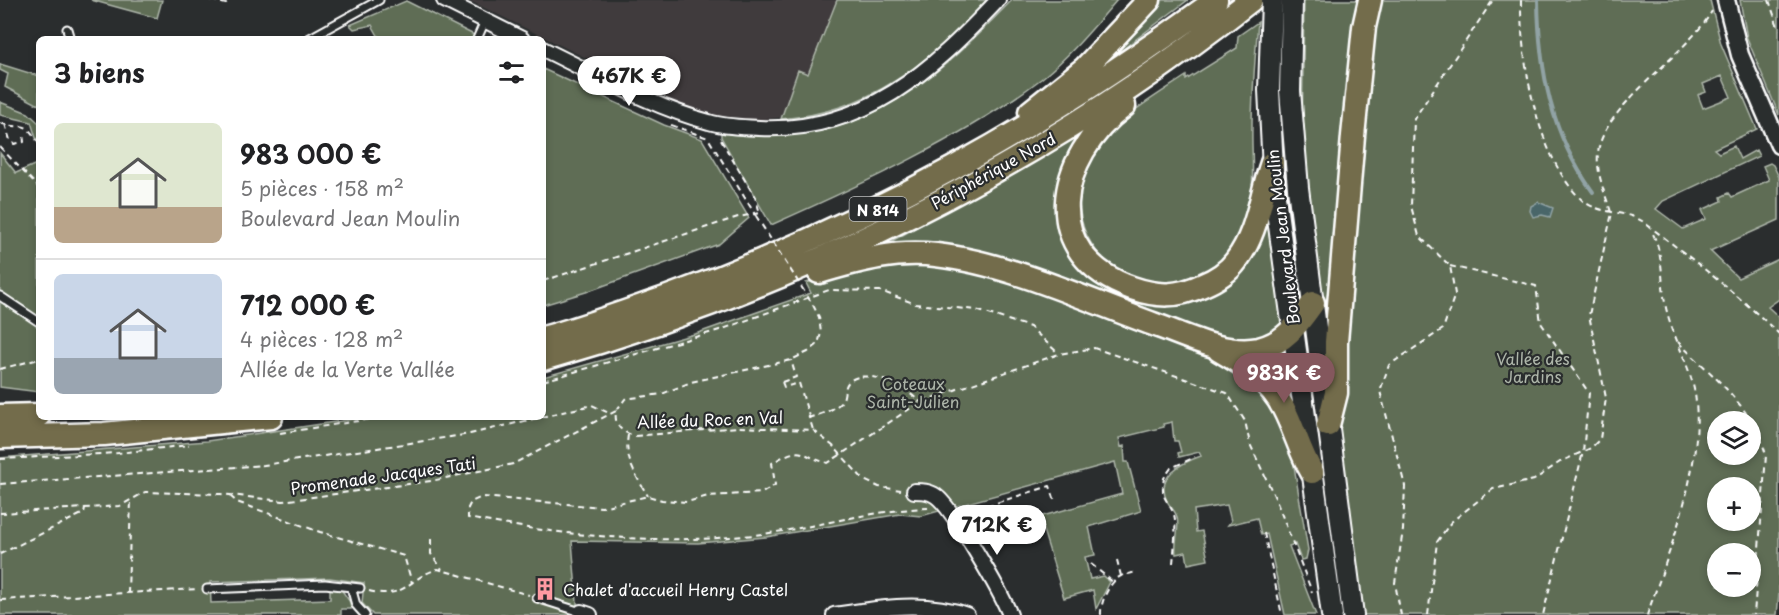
<!DOCTYPE html>
<html lang="fr">
<meta charset="utf-8">
<style>
:root{--surface:#fff;--page:#f6f6f6;--text:#202124;--muted:#757577;--line:#e0e0e0;--accent:#84575d}
body{margin:0;font-family:"Playpen Sans",sans-serif;background:var(--page);color:var(--text);height:100vh;display:flex;flex-direction:column;font-size:22px;white-space:nowrap}
*{box-sizing:border-box;margin:0}
p{font-size:20px;color:var(--muted)}
.icon{flex:none;width:33px;height:33px;fill:none;stroke:currentColor;stroke-width:2;stroke-linecap:round;stroke-linejoin:round}
.map{position:relative;flex:1;overflow:hidden}
.sheet{position:absolute;left:36px;top:36px;width:510px;height:384px;display:flex;flex-direction:column;background:var(--surface);border-radius:9px;box-shadow:0 3px 9px #0003}
.sheet>*{flex:none}
.fabs{position:absolute;left:1707px;top:411px;display:grid;gap:12px}
.fabs a{display:grid;place-items:center;width:54px;height:54px;border-radius:50%;background:var(--surface);box-shadow:0 3px 9px #0003;font-size:30px}
.price{position:absolute;translate:-50% -51px;padding:0 14px;border-radius:21px;background:#fff;color:#222;font-size:20px;line-height:39px;filter:drop-shadow(0 2px 3px #0008)}
.price::after{content:'';position:absolute;left:50%;top:36px;width:18px;height:14px;margin-left:-9px;background:inherit;clip-path:polygon(0 0,100% 0,50% 100%)}
.price.selected{background:var(--accent);color:#fff}
ul{padding:0;list-style:none}
li{display:flex;align-items:center;gap:18px;height:150px;padding:0 18px}
li+li{border-top:2px solid var(--line)}
li span{display:grid;place-items:center;flex:none;width:168px;height:120px;border-radius:9px;color:#555}
li>.icon{margin-inline-start:auto}
span .icon{width:72px;height:72px;fill:#fffc;stroke-width:1}
li b{font-size:26px}
h2{display:flex;justify-content:space-between;align-items:center;height:72px;padding:0 18px;font-size:26px}
.map>svg:first-child{display:block}
</style>
<div class="map">
<svg width="1779" height="615" viewBox="0 0 1779 615">
<rect width="100%" height="100%" fill="#2a2d2e"/>
<filter id="ink" filterUnits="userSpaceOnUse"><feTurbulence type="fractalNoise" baseFrequency=".0167" numOctaves="2"/><feDisplacementMap in="SourceGraphic" scale="12" xChannelSelector="R" yChannelSelector="G"/><feConvolveMatrix kernelMatrix="1 2 1 2 8 2 1 2 1" color-interpolation-filters="sRGB"/></filter>
<g filter="url(#ink)">
<path fill="#3f3b3c" d="M468 0H987L937 50 913 70 873 94 827 113 756 120 714 115 682 105Z"/>
<path fill="#5e6d55" stroke="#aeb6aa" stroke-width="1.5" fill-rule="evenodd" d="M91 0H162L157 18Z
M837 0H987C929 63 870 112 781 119L798 70 808 74Z
M1012 0H1117C1094 27 1069 57 1041 79 965 137 859 186 771 225L721 137V133C856 151 924 91 1012 0Z
M1159 0H1188L1095 70Z
M1304 0H1364L1331 326 1324 334 1302 137Z
M1376 0H1710L1721 44 1757 129 1714 149 1719 153 1734 146 1740 159 1756 150 1759 156 1663 201 1656 209 1683 229 1706 219 1702 210 1722 201 1721 197 1729 193 1732 197 1769 180 1763 166 1770 163 1773 165 1779 177V220L1710 251 1738 278 1779 259V299L1768 307 1779 317V593L1777 615H1359L1337 404ZM1722 76 1731 97 1703 108 1698 95 1706 92 1703 84ZM1718 422H1750V454H1718ZM1718 488H1750V520H1718ZM1718 554H1750V586H1718Z
M1740 0H1779V115L1747 38Z
M406 1 482 39H380L372 25 354 29 350 25Z
M1258 22C1255 57 1252 92 1252 127 1251 158 1257 192 1245 222 1194 350 1017 257 1102 139 1116 120 1165 90 1186 76V80L1237 48 1238 36Z
M0 64 39 76V105L5 87 8 74 0 70Z
M543 69 664 125 702 139 749 218 719 244 586 292 543 305Z
M0 102 28 113 39 123V139L36 138 31 122 0 115Z
M1081 135 1074 254 1189 298 1266 214 1284 330 1269 340 1231 341 890 245V242Z
M0 153 16 173 39 163V319L0 293Z
M907 262 981 272 1208 352 1264 393 1289 436 1308 550 1306 559 1301 560 1295 544 1289 546 1316 615H1285L1267 534 1261 535 1257 518 1228 525 1231 521 1227 505 1194 510 1196 532 1202 531 1208 560 1188 564 1186 552 1176 554C1174 541 1180 530 1177 517 1175 510 1170 507 1167 501 1155 476 1181 463 1201 456L1199 452 1179 457 1178 453 1181 452 1178 441H1174L1172 422 1163 424 1164 427 1119 438 1121 447 1124 446 1125 462H1128L1141 511 1089 527 1095 555 1085 557 1090 579 1104 576 1110 582 1096 609 1093 590 1064 598 1039 517 1122 494 1115 462 921 516 900 514 766 537 698 543 572 541 578 615H373L362 603 364 583 330 578 210 582 211 603 330 599V588L341 589 350 602 351 609H341V615H0V458L207 441 368 417H543V377L698 333 811 293 806 283 859 267Z
M0 299 39 327V392L0 387Z
M1286 343 1296 416 1252 355Z"/>
<path fill="#486669" stroke="#91a3a5" stroke-width="1.5" d="M1538 202 1553 208 1550 217 1542 215 1533 217 1530 211 1531 206Z"/>
<g fill="none" stroke-linecap="round" stroke-linejoin="round">
<path stroke="#91a3a5" stroke-width="4" d="M1538 0C1539 70 1551 135 1593 192"/>
<g stroke="#fff" stroke-width="11">
<path id="service" d="M67 29 70 39
M308 39 379 0
M477 39 485 21
M0 296 39 322
M351 587 356 605 365 615
M207 589 325 584 360 588
M537 598 581 612"/>
</g>
<g stroke="#fff" stroke-width="18">
<path id="minor" d="M444 0 522 39
M543 49C597 75 652 107 709 122 725 127 743 127 759 128 865 133 931 71 998 0
M914 491C922 491 929 491 936 496 952 507 1002 594 1010 615
M581 612 590 615
M834 615C878 608 924 600 967 615"/>
</g>
<g stroke="#fff" stroke-width="21">
<path id="tertiary" d="M1726 0 1740 55 1779 145"/>
</g>
<g stroke="#fff" stroke-width="24">
<path id="secondary" d="M1272 0 1269 90 1274 189 1332 615
M1292 0 1290 91 1298 188 1353 615"/>
</g>
<g stroke="#fff" stroke-width="27">
<path id="trunk" d="M1124 106C1056 156 1037 255 1132 288 1158 297 1178 297 1203 285 1215 280 1228 272 1236 261 1258 232 1260 197 1272 163
M1030 112 1085 68 1149 0
M819 272C858 261 894 250 936 255 1008 263 1084 299 1153 324 1185 335 1224 356 1259 349 1285 343 1298 324 1313 303
M543 338C585 327 627 311 668 297 867 225 1045 125 1216 0
M1219 350C1245 365 1270 381 1284 409 1295 430 1300 452 1312 472
M543 359C798 287 1043 164 1251 0
M0 416 39 415
M1328 425 1336 393V342L1353 136 1364 27 1370 0
M0 437 104 434 271 417"/>
</g>
<path stroke="#fff" stroke-width="2" stroke-dasharray="6 4.5" stroke-linecap="butt" d="M211 0 226 4 227 0
M1521 0C1520 59 1537 158 1582 200 1599 215 1625 210 1642 221 1689 256 1736 293 1779 334
M1769 0 1779 30
M0 123C26 132 22 116 39 144
M5 124 10 140 14 144 24 142 23 133
M671 125 708 138 756 216
M0 147 39 188
M1611 212C1605 194 1596 173 1598 153 1602 107 1687 55 1712 11
M1450 266 1536 286 1541 323 1589 393 1583 452 1543 615
M543 281 738 217 760 213 755 197 719 137
M813 305 819 317 821 333 818 344 808 352 791 360 691 382 662 394 625 399 616 411C614 426 621 432 635 436L739 427 813 430 833 446 864 480 879 487 901 490
M1678 342C1712 375 1753 407 1766 455L1754 615
M0 369 39 359
M543 381 723 329 829 290 880 291 916 304 976 310 1030 327 1059 354
M782 382 784 387 799 383 813 430
M782 382 796 377 791 360
M808 418C820 414 834 411 842 401 846 395 843 385 851 380 871 368 907 389 920 402
M280 433 384 417
M628 435C624 459 636 476 648 496
M0 459 118 453 189 445
M0 484 264 465 470 434 592 405 611 414
M230 496 237 502 320 532 404 556 412 583
M928 508C871 510 818 527 762 534 664 546 565 536 468 518V508L471 502 482 497 602 507 648 496 662 500 687 502 708 496 762 493 775 485 772 463C805 443 799 456 828 463L920 402 1059 354 1094 348 1227 393 1245 421 1250 444 1276 500 1312 592
M967 512 1050 486 1055 501
M0 513 120 506 145 492 221 494 283 501 431 481 513 464 616 411
M1264 533 1282 615
M431 539V554L442 569
M0 554 84 513 85 508
M1117 560 1121 576
M1173 563C1174 553 1177 522 1174 515 1168 498 1160 501 1164 478L1171 468 1195 457
M1091 564 1114 583
M369 591C407 600 407 578 438 569L529 595
M128 593 131 500
M0 600 198 589
M1101 615C1100 603 1109 582 1121 576 1125 574 1131 574 1135 572
M1401 615 1395 583 1403 530 1405 486 1380 391 1389 365 1443 329 1455 294 1450 266 1419 236 1411 206 1414 119 1493 0
M1428 615 1437 542 1451 522 1493 489 1534 480 1560 462 1591 448 1600 439 1606 398 1589 315 1612 213
M1647 615C1670 550 1705 463 1695 394 1690 366 1674 339 1667 312 1660 286 1665 256 1652 232"/>
<use href="#service" stroke="#2a2d2e" stroke-width="7"/>
<use href="#minor" stroke="#2a2d2e" stroke-width="14"/>
<use href="#tertiary" stroke="#2a2d2e" stroke-width="16"/>
<use href="#secondary" stroke="#2a2d2e" stroke-width="20"/>
<use href="#trunk" stroke="#736c4b" stroke-width="22"/>
<path stroke="#fff" stroke-width="2" stroke-dasharray="6 4.5" stroke-linecap="butt" d="M756 216 813 305"/>
</g>
</g>
<defs>
<g id="building-bare" transform="scale(1.8)"><path d="M-4-6H4V6H1V3H-1V6H-4ZM-2.5-4.3h1.7v1.8h-1.7ZM.8-4.3h1.7v1.8H.8ZM-2.5-1h1.7V.8h-1.7ZM.8-1h1.7V.8H.8Z" fill="#ff9aa2" stroke="#2a2d2e" stroke-width="2.5" paint-order="stroke"/></g>
</defs>
<g fill-rule="evenodd">
<use href="#building-bare" x="545" y="589"/>
</g>
<g text-anchor="middle" dominant-baseline="central" stroke-width="4.5" stroke-linejoin="round" paint-order="stroke">
<rect fill="#2a2d2e" stroke="#bfc0c0" stroke-width="1.5" x="849.5" y="197" width="57" height="24" rx="4.5"/>
<g font-size="15" font-weight="bold" fill="#fff">
<text x="878" y="209">N 814</text>
</g>
<g font-size="16" fill="#fff" stroke="#2a2d2e">
<text transform="translate(993 170) rotate(-29)">Périphérique Nord</text>
<text transform="translate(1282 237) rotate(-97)">Boulevard Jean Moulin</text>
<text transform="translate(710 419) rotate(-2)">Allée du Roc en Val</text>
<text transform="translate(383 475) rotate(-8)">Promenade Jacques Tati</text>
</g>
<g font-size="16" fill="#aeb6aa" stroke="#2a2d2e">
<text x="1533" y="358">Vallée des<tspan x="1533" dy="18">Jardins</tspan></text>
<text x="913" y="383">Coteaux<tspan x="913" dy="18">Saint-Julien</tspan></text>
</g>
<g font-size="16" fill="#fff" stroke="#2a2d2e" text-anchor="start">
<text x="563" y="589">Chalet d'accueil Henry Castel</text>
</g>
</g>
</svg>
<div class="fabs">
<a><svg class="icon" aria-label="layers" viewBox="0 0 24 24"><path d="M12 4l9 5-9 5-9-5zM3 14l9 5 9-5"/></svg></a>
<a>+</a>
<a>−</a>
</div>
<b class="price" style="left:629px;top:107px">467K €</b>
<b class="price selected" style="left:1284px;top:404px">983K €</b>
<b class="price" style="left:997px;top:556px">712K €</b>
<section class="sheet">
<h2>3 biens<svg class="icon" aria-label="filters" viewBox="0 0 24 24"><path d="M4 7h16M4 17h16"/><circle cx="9" cy="7" r="2"/><circle cx="15" cy="17" r="2"/></svg></h2>
<ul>
<li><span style="background:linear-gradient(#dfe7d0 70%,#b9a48a 0)"><svg class="icon" aria-label="home" viewBox="0 0 24 24"><path d="M3 11l9-7 9 7M6 9v11h12V9"/></svg></span><div><b>983 000 €</b><p>5 pièces · 158 m²</p><p>Boulevard Jean Moulin</p></div></li>
<li><span style="background:linear-gradient(#c9d6e8 70%,#9aa5b1 0)"><svg class="icon" aria-label="home" viewBox="0 0 24 24"><path d="M3 11l9-7 9 7M6 9v11h12V9"/></svg></span><div><b>712 000 €</b><p>4 pièces · 128 m²</p><p>Allée de la Verte Vallée</p></div></li>
</ul>
</section>
</div>
